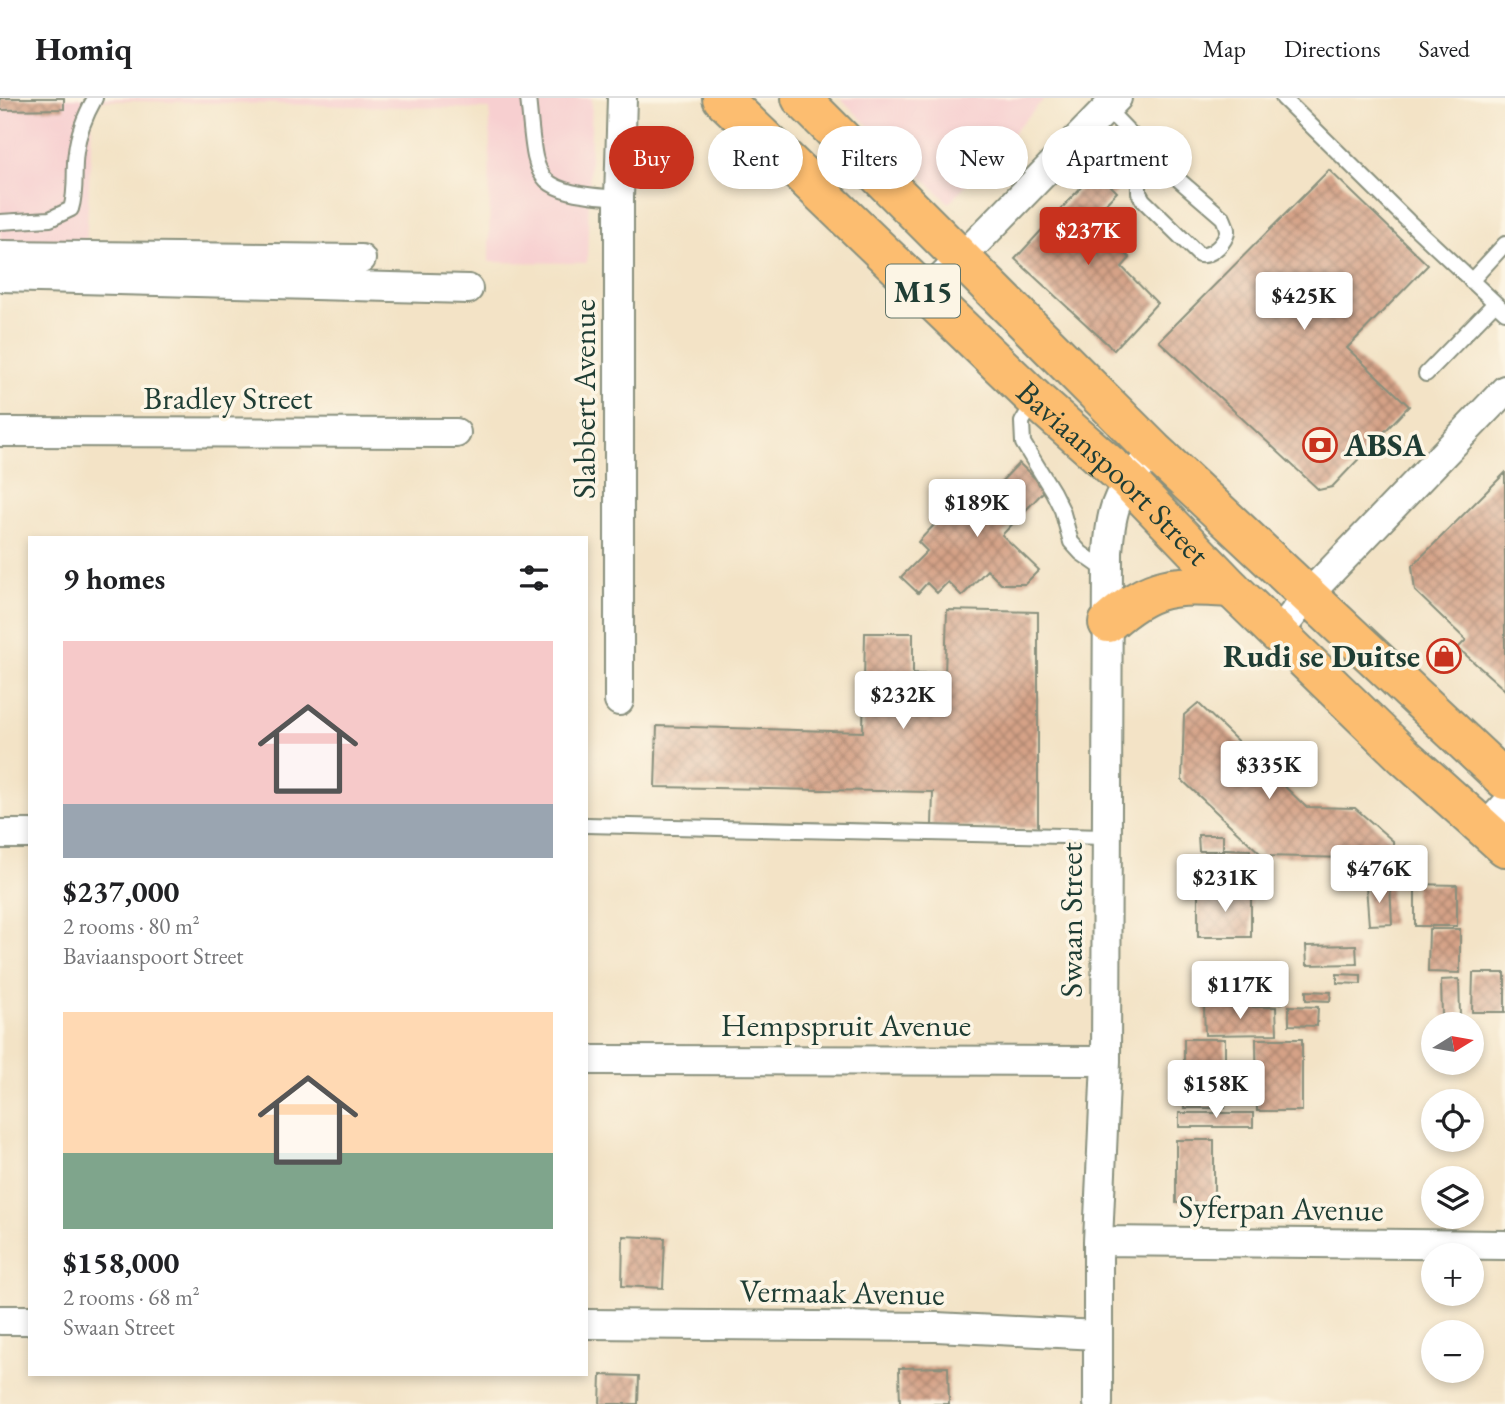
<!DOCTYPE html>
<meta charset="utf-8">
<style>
:root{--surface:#fff;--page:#f6f6f6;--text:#202124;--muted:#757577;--line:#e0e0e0;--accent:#c8321e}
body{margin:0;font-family:"EB Garamond",serif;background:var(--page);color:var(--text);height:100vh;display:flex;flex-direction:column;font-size:26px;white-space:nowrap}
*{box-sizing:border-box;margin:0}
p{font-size:23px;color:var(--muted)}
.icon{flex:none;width:38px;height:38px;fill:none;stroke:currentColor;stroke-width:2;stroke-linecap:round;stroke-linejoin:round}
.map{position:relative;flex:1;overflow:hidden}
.sheet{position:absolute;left:28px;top:438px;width:560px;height:840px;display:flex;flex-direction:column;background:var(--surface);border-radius:0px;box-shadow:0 4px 10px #0003}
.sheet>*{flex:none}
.banner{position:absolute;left:609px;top:28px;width:665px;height:63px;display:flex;gap:14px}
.needle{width:46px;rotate:79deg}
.tools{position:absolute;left:1421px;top:914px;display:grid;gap:14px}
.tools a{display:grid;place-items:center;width:63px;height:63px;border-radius:50%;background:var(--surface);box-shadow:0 4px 10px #0003;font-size:35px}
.price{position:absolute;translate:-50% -60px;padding:0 16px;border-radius:7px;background:#fff;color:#222;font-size:23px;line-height:46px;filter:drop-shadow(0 2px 4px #0008)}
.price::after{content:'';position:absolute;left:50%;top:42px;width:21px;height:16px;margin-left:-10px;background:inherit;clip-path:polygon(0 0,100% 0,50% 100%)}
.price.selected{background:var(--accent);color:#fff}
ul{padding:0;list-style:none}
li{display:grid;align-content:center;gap:14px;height:371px;padding:0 35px}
li span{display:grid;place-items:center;height:217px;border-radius:0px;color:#555}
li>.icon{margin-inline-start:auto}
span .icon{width:126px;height:126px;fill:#fffc;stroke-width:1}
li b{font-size:30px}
h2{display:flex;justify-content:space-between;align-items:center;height:84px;padding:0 35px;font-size:30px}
.pill{padding:0 24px;border-radius:32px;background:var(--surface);box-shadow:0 4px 10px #0003;font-size:24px;line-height:63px}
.pill.selected{background:var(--accent);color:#fff}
header{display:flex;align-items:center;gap:42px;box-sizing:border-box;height:98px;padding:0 35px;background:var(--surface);border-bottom:2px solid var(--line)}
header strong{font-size:33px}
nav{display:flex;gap:38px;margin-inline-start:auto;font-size:24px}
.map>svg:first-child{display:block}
</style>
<header>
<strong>Homiq</strong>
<nav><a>Map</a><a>Directions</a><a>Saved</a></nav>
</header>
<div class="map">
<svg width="1505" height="1306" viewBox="0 0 1505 1306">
<defs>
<pattern id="building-cross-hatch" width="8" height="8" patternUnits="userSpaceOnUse" patternTransform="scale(1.75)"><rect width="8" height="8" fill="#d5a287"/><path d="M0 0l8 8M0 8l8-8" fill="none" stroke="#ac856f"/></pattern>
</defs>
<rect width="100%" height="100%" fill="#fcf5e5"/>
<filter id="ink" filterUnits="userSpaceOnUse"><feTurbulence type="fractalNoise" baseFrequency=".0143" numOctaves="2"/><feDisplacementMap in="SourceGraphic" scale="14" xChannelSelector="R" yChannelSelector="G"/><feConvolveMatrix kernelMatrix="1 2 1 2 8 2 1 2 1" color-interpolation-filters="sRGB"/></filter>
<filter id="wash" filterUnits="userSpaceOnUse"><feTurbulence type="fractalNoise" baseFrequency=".00686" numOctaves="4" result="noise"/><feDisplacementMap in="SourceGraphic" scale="28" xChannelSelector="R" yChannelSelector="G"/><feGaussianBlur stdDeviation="1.57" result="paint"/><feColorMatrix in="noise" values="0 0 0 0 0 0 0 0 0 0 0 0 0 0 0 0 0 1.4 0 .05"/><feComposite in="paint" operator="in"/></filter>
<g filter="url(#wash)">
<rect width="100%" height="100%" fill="#f3e3c6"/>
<path fill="#f7cfd0" d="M0 0H592L587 165 489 164 490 11 93 2 86 150 0 146Z
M840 0H1045L949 105Z"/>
<g id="blocks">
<path fill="url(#building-cross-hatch)" d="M0 0H64V11L0 12Z
M1329 72 1428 167 1347 250 1409 308 1332 389 1319 392 1159 243Z
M1096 73 1117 94 1091 121 1130 160 1122 169 1157 205 1114 252 1015 161Z
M1019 365 1046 391 1002 437 1039 472 1025 486H1001L987 472 962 498 948 484 937 495 927 485 918 495 901 479 927 453 918 444 935 426 934 424 951 389 975 411Z
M1505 375V592L1458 550 1466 542 1415 493 1412 468Z
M947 512 1038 514V730L932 728 933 694 655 689 657 628 863 634 865 535H913V576L945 577Z
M1198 605 1306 709 1355 710 1393 743 1394 761 1263 758 1182 682 1184 617Z
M1198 737H1223V753H1199Z
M1224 751 1250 752 1248 777 1223 775Z
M1390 786 1392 826 1369 827 1366 788Z
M1415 786 1457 787V828H1415Z
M1251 793V839H1198V794Z
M1429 831H1460V875L1428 874Z
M1356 847 1357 866 1307 867 1306 848Z
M1252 875H1283V905L1252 906Z
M1473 875H1505V914H1472Z
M1337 876 1361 877V886L1337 885Z
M1459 881 1460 918H1442L1441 882Z
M1306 893 1331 894 1330 903 1306 902Z
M1289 908 1318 909 1317 928 1289 927Z
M1204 909H1276L1277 936 1205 937Z
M1184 941H1225V1010H1184Z
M1256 941H1302V1013H1257Z
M1179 1015H1253V1029H1179Z
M1176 1042H1214V1105H1176Z
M623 1138 665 1140 663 1190 622 1188Z
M948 1269 949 1306H900L899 1270Z
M601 1277 639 1278 638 1306H600Z"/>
</g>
</g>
<g filter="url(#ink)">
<use href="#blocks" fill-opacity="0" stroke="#89907d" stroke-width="2"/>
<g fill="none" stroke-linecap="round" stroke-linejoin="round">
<g stroke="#89907d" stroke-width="18">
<path id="service" d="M528 0C537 83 529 93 619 100
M1283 0 1408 123 1505 214
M1107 11 1157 63 1223 120C1225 125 1229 132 1226 138 1222 148 1209 159 1199 157L1143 102 1139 95V85L1157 63
M0 124 50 121 71 111C77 92 73 73 76 54 78 35 86 16 95 0
M1471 183 1505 146
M1426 276 1495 205
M1035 302 1022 324 1023 345 1053 394 1062 412 1071 444 1081 455 1108 474
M586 727 1106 739"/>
</g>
<g stroke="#89907d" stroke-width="32">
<path id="minor" d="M0 157 361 161
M0 179 468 191
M926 196 1117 0
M0 334 456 335
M1278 536 1307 498 1505 292
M619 603V100L622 0
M1485 730 1505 708
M0 736H30
M586 962 1106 963
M1098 1143 1505 1147
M0 1222H30
M586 1226 936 1229 1098 1237
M1098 1306V1143L1106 963 1108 454C1111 416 1114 399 1140 369"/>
</g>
<g stroke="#89907d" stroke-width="42">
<g id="primary">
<path id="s1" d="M722 0 1035 301 1128 383 1231 490 1405 659 1505 749"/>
<path d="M801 0 1153 352 1505 682"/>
<path d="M1108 525C1152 485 1175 487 1231 490"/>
</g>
</g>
<use href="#service" stroke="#fff" stroke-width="14"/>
<use href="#minor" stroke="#fff" stroke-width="28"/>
<use href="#primary" stroke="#fcbd6f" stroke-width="38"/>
</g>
</g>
<defs>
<g id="bank-ring" transform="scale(1.75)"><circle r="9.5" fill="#fcf5e5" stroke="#c8321e" stroke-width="1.5"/><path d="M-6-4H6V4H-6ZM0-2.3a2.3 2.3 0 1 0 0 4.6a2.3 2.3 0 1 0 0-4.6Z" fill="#c8321e"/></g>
<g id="shop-ring" transform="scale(1.75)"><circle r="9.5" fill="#fcf5e5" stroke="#c8321e" stroke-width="1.5"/><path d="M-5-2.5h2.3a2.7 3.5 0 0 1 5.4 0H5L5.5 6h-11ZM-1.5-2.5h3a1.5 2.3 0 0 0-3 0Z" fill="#c8321e"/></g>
</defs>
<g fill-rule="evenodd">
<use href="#bank-ring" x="1320" y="347"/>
<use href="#shop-ring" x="1444" y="558"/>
</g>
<g text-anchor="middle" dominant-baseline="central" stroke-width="7" stroke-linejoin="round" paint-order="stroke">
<rect fill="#fcf5e5" stroke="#617469" stroke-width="2" x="886" y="166.5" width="74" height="53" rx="5"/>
<g font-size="30" font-weight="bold" fill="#1f3d34">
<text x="923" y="193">M15</text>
</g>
<g font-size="32" fill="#1f3d34" stroke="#fcf5e5">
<text x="228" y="300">Bradley Street</text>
<text transform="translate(584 301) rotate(-90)">Slabbert Avenue</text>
<text stroke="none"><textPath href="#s1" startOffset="542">Baviaanspoort Street</textPath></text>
<text transform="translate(1071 822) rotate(-90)">Swaan Street</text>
<text x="846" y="927">Hempspruit Avenue</text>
<text transform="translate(1281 1110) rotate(1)">Syferpan Avenue</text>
<text transform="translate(842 1194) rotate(1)">Vermaak Avenue</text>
</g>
<g font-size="32" font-weight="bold" fill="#1f3d34" stroke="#fcf5e5" text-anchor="start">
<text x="1344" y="347">ABSA</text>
<text x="1420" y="558" text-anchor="end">Rudi se Duitse</text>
</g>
</g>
</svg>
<div class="tools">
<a><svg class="needle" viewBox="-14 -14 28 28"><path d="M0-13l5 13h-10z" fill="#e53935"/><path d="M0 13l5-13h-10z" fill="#757577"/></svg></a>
<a><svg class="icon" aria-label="locate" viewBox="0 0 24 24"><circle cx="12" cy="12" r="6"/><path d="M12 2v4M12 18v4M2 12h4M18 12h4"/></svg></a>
<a><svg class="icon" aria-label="layers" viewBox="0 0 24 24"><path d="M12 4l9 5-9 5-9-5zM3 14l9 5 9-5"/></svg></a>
<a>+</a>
<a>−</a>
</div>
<b class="price selected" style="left:1088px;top:169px">$237K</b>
<b class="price" style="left:1304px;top:234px">$425K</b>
<b class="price" style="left:977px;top:441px">$189K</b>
<b class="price" style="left:903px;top:633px">$232K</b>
<b class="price" style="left:1269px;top:703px">$335K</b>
<b class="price" style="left:1379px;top:807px">$476K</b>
<b class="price" style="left:1225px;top:816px">$231K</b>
<b class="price" style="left:1240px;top:923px">$117K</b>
<b class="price" style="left:1216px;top:1022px">$158K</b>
<div class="banner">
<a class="pill selected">Buy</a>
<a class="pill">Rent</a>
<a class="pill">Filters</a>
<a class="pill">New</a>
<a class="pill">Apartment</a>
</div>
<section class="sheet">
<h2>9 homes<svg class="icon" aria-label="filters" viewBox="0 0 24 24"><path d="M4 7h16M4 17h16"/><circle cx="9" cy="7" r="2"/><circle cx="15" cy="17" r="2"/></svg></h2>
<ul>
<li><span style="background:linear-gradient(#f6c9c9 75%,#9aa5b1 0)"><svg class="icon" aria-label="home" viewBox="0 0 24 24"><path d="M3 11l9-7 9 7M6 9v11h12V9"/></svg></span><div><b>$237,000</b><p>2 rooms · 80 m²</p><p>Baviaanspoort Street</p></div></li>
<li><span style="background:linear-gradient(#ffd9b3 65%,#7fa58c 0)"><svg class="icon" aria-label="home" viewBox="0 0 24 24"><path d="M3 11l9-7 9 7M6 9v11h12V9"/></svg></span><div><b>$158,000</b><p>2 rooms · 68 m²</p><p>Swaan Street</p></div></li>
</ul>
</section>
</div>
